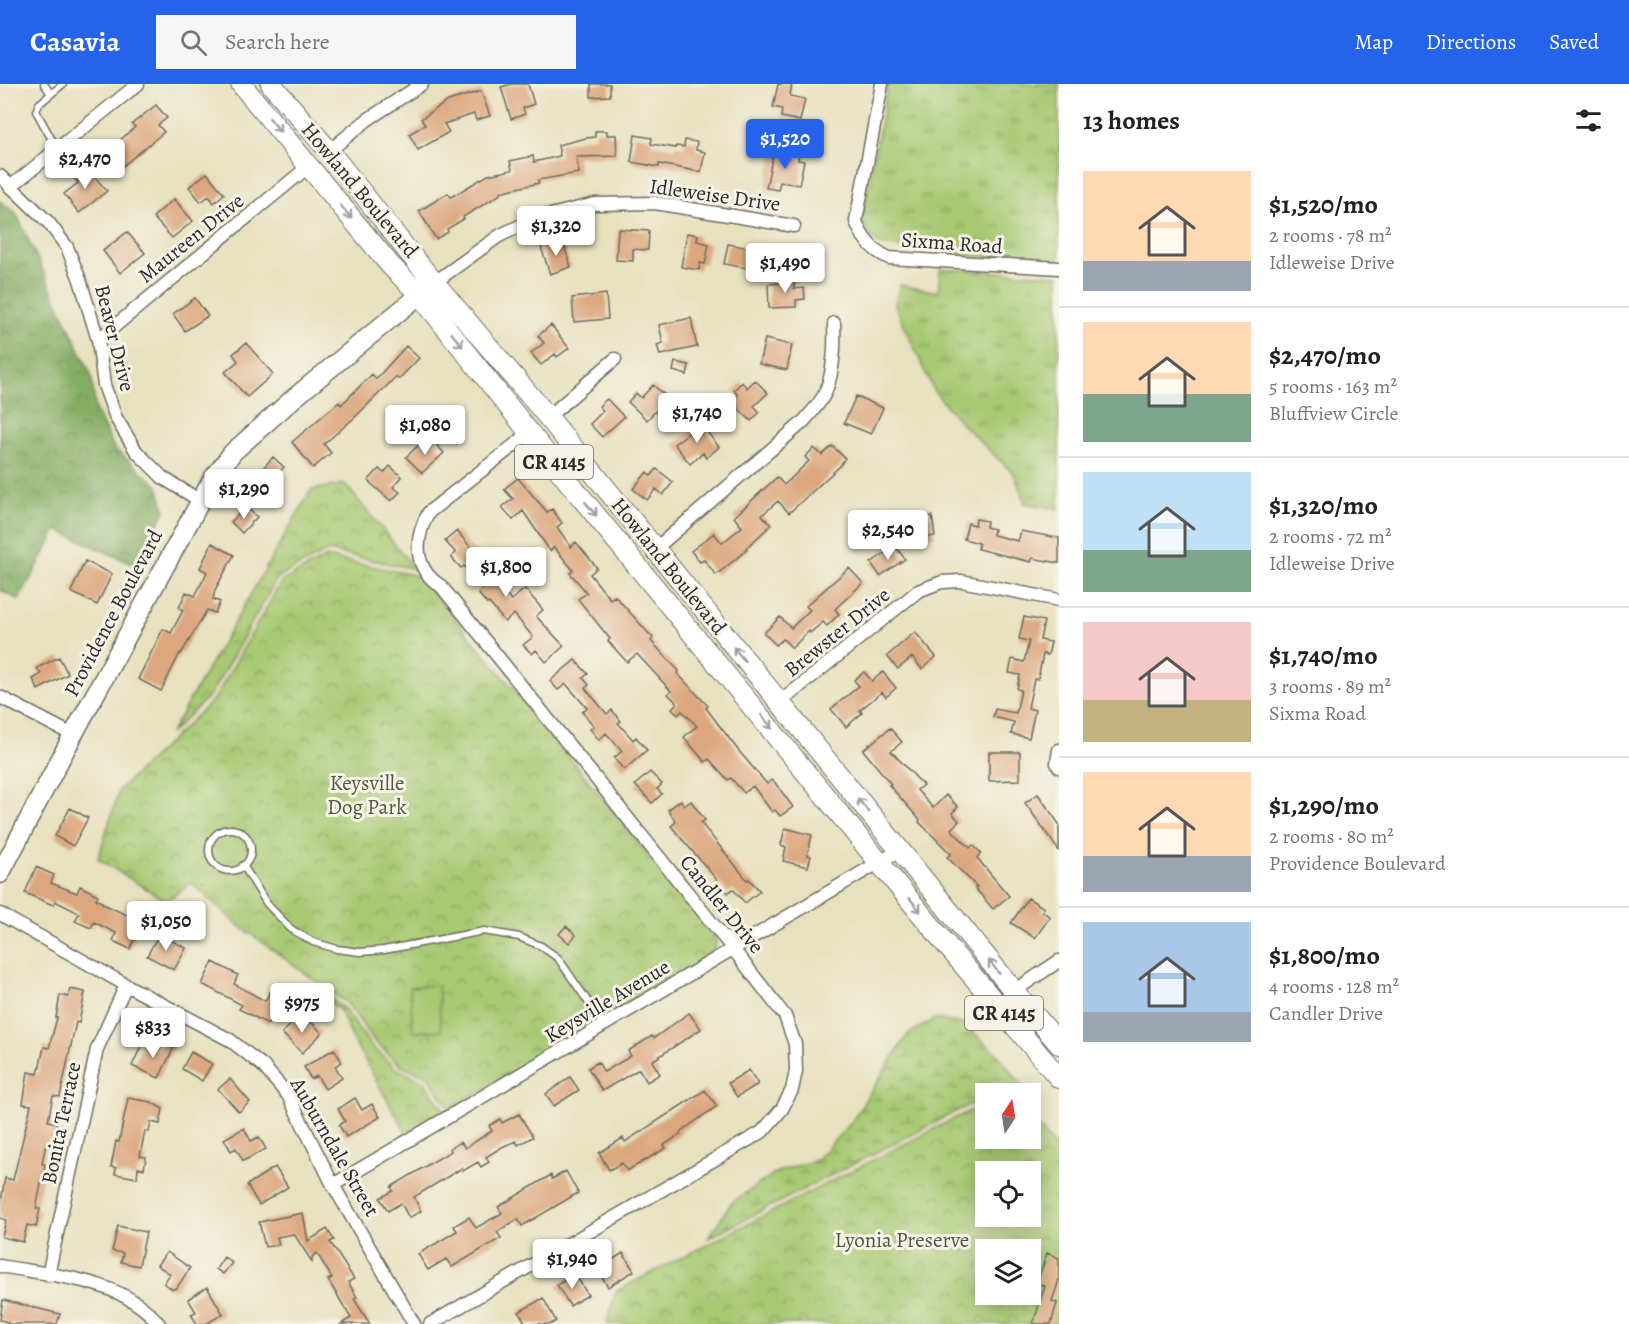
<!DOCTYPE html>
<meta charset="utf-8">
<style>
:root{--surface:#fff;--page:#f6f6f6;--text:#222;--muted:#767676;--line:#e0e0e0;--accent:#2563eb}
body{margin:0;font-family:Alegreya,serif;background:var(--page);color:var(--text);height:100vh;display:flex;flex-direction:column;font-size:22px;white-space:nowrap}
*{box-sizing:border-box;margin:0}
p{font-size:20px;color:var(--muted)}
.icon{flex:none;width:33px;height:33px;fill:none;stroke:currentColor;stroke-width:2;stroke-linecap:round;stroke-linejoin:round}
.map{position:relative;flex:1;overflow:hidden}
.drawer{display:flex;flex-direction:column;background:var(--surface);width:570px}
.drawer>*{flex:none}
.needle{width:39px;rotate:12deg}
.fabs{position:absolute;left:975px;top:999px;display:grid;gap:12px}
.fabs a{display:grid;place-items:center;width:66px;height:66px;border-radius:0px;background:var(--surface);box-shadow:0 3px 15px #0003;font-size:30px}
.price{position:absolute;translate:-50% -51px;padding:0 14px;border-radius:6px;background:#fff;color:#222;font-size:20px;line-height:39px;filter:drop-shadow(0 2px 3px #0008)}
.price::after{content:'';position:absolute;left:50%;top:36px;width:18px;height:14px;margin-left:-9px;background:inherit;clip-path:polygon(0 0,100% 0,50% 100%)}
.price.on{background:var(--accent);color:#fff}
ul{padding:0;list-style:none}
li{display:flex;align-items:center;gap:18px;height:150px;padding:0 24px}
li+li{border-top:2px solid var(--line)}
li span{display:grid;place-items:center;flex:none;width:168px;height:120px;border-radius:0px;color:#555}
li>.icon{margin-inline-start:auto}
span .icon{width:72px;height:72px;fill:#fffc;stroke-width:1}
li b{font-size:26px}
h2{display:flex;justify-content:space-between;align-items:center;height:72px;padding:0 24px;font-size:26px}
header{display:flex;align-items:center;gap:36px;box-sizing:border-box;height:84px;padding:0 30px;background:var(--accent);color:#fff}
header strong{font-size:28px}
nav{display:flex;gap:33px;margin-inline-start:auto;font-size:21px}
.search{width:420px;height:54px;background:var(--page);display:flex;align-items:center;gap:15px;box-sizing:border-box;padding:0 21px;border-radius:0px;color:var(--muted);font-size:22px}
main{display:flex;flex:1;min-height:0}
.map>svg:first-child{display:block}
</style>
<header>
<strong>Casavia</strong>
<div class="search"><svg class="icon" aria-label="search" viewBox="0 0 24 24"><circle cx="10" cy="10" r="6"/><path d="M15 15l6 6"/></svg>Search here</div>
<nav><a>Map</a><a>Directions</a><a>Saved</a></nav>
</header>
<main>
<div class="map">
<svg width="1059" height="1240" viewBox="0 0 1059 1240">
<defs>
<pattern id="grass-tufts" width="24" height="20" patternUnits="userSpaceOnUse" patternTransform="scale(1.5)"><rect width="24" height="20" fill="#a7c972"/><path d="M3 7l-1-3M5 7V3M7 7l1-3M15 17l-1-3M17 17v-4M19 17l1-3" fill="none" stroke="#88a35e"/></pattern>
<pattern id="forest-crowns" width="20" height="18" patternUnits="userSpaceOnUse" patternTransform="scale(1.5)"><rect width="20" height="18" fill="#85ad64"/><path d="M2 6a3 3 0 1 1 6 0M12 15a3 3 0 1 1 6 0" fill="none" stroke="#6d8d53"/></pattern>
<pattern id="wetland-marsh" width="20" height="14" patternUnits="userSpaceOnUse" patternTransform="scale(1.5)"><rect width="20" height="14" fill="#a7c972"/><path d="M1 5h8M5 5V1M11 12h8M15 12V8" fill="none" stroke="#88a35e"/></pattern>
<pattern id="park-crowns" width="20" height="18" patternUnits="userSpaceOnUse" patternTransform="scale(1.5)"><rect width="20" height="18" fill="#a7c972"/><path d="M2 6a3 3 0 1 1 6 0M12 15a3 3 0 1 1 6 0" fill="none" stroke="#88a35e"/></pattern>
</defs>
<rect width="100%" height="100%" fill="#f7f3e8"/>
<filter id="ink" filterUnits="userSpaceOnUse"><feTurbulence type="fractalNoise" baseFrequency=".0167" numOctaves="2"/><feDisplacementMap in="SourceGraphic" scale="12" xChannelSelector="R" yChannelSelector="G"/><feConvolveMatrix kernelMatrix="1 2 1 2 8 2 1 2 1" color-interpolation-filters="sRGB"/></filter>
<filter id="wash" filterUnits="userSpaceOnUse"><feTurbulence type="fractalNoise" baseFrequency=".008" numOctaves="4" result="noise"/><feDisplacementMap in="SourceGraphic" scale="24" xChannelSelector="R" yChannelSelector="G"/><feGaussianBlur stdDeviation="1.35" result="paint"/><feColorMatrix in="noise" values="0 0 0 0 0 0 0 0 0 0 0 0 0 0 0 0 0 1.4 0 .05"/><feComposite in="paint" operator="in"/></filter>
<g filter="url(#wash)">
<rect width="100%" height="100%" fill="#e8e1bf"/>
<path fill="url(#grass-tufts)" stroke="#697a4e" stroke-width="1.5" d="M888 0H1059V177L941 171V165L881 162 867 149 862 136Z
M940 185 1059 191V425L1025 419 1015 391 963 341 934 307 895 221 900 201 938 208Z"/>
<path fill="url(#forest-crowns)" stroke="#586c48" stroke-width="1.5" d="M0 117 16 129 91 290 96 327 114 364 158 402 165 427 137 482 57 446 19 516 0 506Z"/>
<path fill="url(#wetland-marsh)" stroke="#697a4e" stroke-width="1.5" d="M935 935 964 940 998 971 1028 1009H1017L1009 1002 992 1009 986 1010 985 1013 708 1154 732 1118 777 1088 816 1076 850 1040 908 950Z"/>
<path fill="url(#park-crowns)" stroke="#697a4e" stroke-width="1.5" fill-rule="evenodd" d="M345 400 415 485 328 467 278 493 211 610 170 650 311 406Z
M326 473 419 492 512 603 716 854V860L712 871 450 1025 428 992 400 981 374 957 348 920 241 843 191 799 166 817 98 775 119 706 215 614 281 498Z
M314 904 344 924 371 962 397 985 424 997 445 1027 407 1050 353 956 341 928Z
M985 1019 986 1054H1030L1031 1034 1059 1067V1240H607L616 1207ZM986 1088H1030V1132H986ZM986 1166H1030V1210H986Z"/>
<path fill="#a7c972" stroke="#697a4e" stroke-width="1.5" d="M438 901 441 946 413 948 410 903Z"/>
<g id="blocks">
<path fill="#dca77e" d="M511 0H528L534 20 523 24 525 30 511 35 501 3Z
M591 0H610V12L591 13Z
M778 0H792L790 12 805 15 800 37 781 33 782 25 773 23Z
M481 7 490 32 476 36 474 30 444 40 449 48 418 66 409 50 425 41 421 35 448 17Z
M156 21 167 34 158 41 164 48 118 86 104 70 135 43 132 40Z
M595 47H607V51H616L617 72 576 73 579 89 538 96 539 99 500 108 501 110 463 133 464 135 447 145 448 148 436 155 419 127 448 109 451 113 488 91 512 86 510 77 533 72 534 78 560 72 558 61 586 54 595 53Z
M635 51 652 54 651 60 676 64V62L684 63 685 56 697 58 696 66 705 68 701 88 659 80V83L631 78Z
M783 65 799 68 798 76 804 77 799 101 780 98 778 106 766 104 773 70 782 72Z
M85 82 107 107 79 129 64 110 78 99 73 92Z
M207 89 224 110 214 119 209 112 201 118 189 103Z
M174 115 193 137 172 154 153 133Z
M618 145 649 147 648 166 633 165V177L616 176Z
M127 148 145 169 120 189 103 167Z
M687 149 698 151 697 157 709 160 705 180 700 179 699 186 681 183Z
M562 156 571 183 550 190 541 163Z
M728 160 755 165 752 185 724 180Z
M794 194V205L804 204 805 215 796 216V223L769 224 768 200 783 199V195Z
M606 210 608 235 574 238 572 214Z
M195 214 208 232 185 247 173 230Z
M691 234 697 263 660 271 657 261 663 259 659 241Z
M551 241 569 264 557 273 555 270 541 281 531 269 544 259 538 252Z
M765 255 792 261 787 286 759 280Z
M246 259 273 290 247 313 225 288 238 277 233 270Z
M406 262 419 274 399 295 396 293 353 335 324 360 331 369 313 384 292 358 339 318 341 321 372 290 376 295Z
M675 278 689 281 687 291 673 287Z
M755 296 768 309 754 322 760 328 751 337 731 317 738 311 734 306 742 298 747 304Z
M653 301 668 314 647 336 628 318 636 309 641 314Z
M856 312 883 324 871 350 844 339Z
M607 315 624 333 602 353 590 340 603 327 599 322Z
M701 340 719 363 706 374 703 369 690 380 674 360Z
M433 357 444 369 422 389 406 373 422 358 427 363Z
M832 362 845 374 840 382 789 429 778 417 762 431 771 441 745 465 747 466 716 491 704 476 700 478 691 467 714 449 722 459 742 443 734 433 777 393 784 401 809 377 805 373 814 364 822 371Z
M273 373 284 383 262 406 252 396Z
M390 382 402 393 393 403 400 408 391 417 368 397 379 385 384 389Z
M657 385 673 398 663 411 656 405 647 416 633 405 647 388 651 392Z
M518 394 547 428 552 425 562 439 557 443 571 463 576 458 597 484 590 490 610 515 615 512 653 554 651 557 679 587 677 589 708 622 706 624 738 666 767 700 773 696 793 723 780 732 775 726 772 728 753 702 744 709 731 694 728 696 709 675 705 678 684 653 697 642 682 627 678 631 672 624 677 619 668 610 671 607 637 570 627 578 608 557 610 555 578 515 587 509 570 489 573 486 554 463 550 467 523 427 513 436 502 423 513 415 504 405Z
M246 423 257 433 242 449 231 438Z
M932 432 935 452 911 456 907 437Z
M976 435 987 437 986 443 994 445 993 451 1018 457 1021 447 1059 454V479L1032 474 1031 478 978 465 979 459 964 455 968 439 975 441Z
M457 447 483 478 488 474 505 495 499 501 511 516 525 505 543 526 536 532 564 562 546 578 536 566 532 570 523 561 533 553 514 530 505 538 489 519 487 520 478 509 483 505 464 482 461 484 451 473 456 469 445 457Z
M212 459 234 471 215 506 213 515 220 518 215 529 207 526 181 570 180 569 161 607 138 595 163 545 171 549 183 526 179 524 186 508 195 512 207 488 200 484Z
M895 462 905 475 880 492 871 479Z
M85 477 112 490 97 521 71 508Z
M849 484 863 499 835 525 839 530 827 542 823 538 810 549 809 547 792 564 783 555 776 561 764 549 780 533 791 544 810 526 806 522Z
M1024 533 1044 537 1040 556 1051 558 1048 571 1043 570 1038 595H1034L1028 624 1035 626 1029 654 1011 650 1014 638 993 633 995 625 1016 629 1021 606 1017 605 1020 591 1009 589 1012 575 1024 578 1029 557 1019 555Z
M915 548 936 573 922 585 912 573 898 585 887 572Z
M59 573 68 590 38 606 33 595 41 590 37 584Z
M575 576 588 590 583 594 589 601 585 604 607 630 612 626 621 637 618 639 633 656 636 653 647 666 624 686 614 674 622 667 606 649 599 656 590 645 594 642 582 628 587 624 566 600 558 606 550 597Z
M864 588 872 597 883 588 896 604 886 613 882 608 860 626 862 629 846 643 831 625 859 602 854 596Z
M890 644 902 658 891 667 923 701 917 706 933 724 946 711 958 723 952 729 959 737 951 745 970 764 973 761 981 769 977 774 1009 812 993 825 975 804 977 803 947 773 951 770 919 738 920 736 889 701 891 700 863 666Z
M989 668H1020V696L989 697Z
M650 688 662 700 657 705 662 710 652 719 635 701Z
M1038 710 1059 740V767L1025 719Z
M681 716 684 722 691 717 705 736 701 739 747 796 749 795 760 807 745 819 733 805 728 809 671 742 676 738 668 726Z
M70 724 88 734 73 762 55 752Z
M785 744 812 751 807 771 811 772 808 783 783 777 786 763 781 761Z
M36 783 54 791 51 799 77 809 80 802 98 811 96 815 103 819V820L142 838 130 865 113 857 116 849 94 838 91 844 75 837 79 829 55 817 53 821 25 809Z
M1028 814 1044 824 1042 827 1050 833 1035 854 1011 839Z
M566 842 576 851 569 859 559 850Z
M159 850 186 864 174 886 147 872Z
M213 878 238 891 234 900 265 917 270 908 281 914 268 940 239 925 242 921 202 900Z
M70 905 85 908 79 939 76 938 60 1013 53 1012 48 1037 57 1039 53 1060 46 1059 42 1080H45L36 1125H40L36 1143 27 1141 23 1158 2 1153 6 1136 0 1134V1123L5 1094 13 1096 31 1021 23 1020 28 988 38 990 44 963 49 964 57 934H56L60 911 68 913Z
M689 929 701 945 652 977 660 990 647 998 639 985 602 1007 588 984 598 978 604 988 631 972 628 967 652 952 654 954Z
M298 934 303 939 308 935 322 949 302 969 282 949Z
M143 958 159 966 163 958 174 963 159 994 132 982Z
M334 965 342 978 335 982 342 994 325 1005 317 992 311 995 304 983Z
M191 968 212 980 202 997 182 985Z
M749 986 758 1000 737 1013 728 999Z
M570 993 579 1006 554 1022 546 1010Z
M230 995 250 1018 239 1028 218 1005Z
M705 1006 717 1022 680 1048 681 1050 664 1061 666 1064 627 1087 622 1079 609 1086 599 1069 623 1054 625 1058Z
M128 1014 151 1018 163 1025 160 1040 151 1038 149 1048 145 1047 140 1072 146 1073 144 1085 138 1084 137 1094 115 1090 116 1084 111 1083 116 1057 119 1058Z
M355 1014 362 1026 372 1020 380 1033 346 1053 339 1041 345 1037 338 1025Z
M519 1030 533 1053 518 1061 516 1057 502 1063 486 1073 489 1078 481 1083 478 1078 463 1087 462 1084 414 1113 421 1127 409 1134 401 1119 388 1127 380 1114 393 1107 391 1103 451 1067 450 1064 461 1058 465 1064 492 1047 489 1042 500 1035 502 1039Z
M244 1044 251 1057 259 1053 266 1065 243 1077 236 1064 231 1067 224 1055Z
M275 1083 288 1103 259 1121 247 1101Z
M566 1087 578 1109 522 1142 518 1135 497 1148 501 1154 452 1183 446 1175 428 1186 418 1170 457 1147 454 1142 469 1133 476 1144 502 1129 498 1123 551 1091 552 1095Z
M303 1129 308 1157 327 1145 334 1156 330 1158 354 1195 348 1198 357 1213 354 1215 370 1240H341L351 1234 328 1196 332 1194 317 1169 312 1173V1178L294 1150 277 1153 279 1161 265 1163 259 1138Z
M118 1142 146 1148 139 1182 121 1178 123 1169 112 1167Z
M167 1168 190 1184 176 1205H172L164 1199 170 1190 157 1181Z
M623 1169 634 1187 608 1203 594 1180 606 1172 609 1178Z
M1047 1169 1059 1174V1196L1052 1217 1057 1219 1051 1240H1033L1045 1202 1037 1199Z
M224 1173 232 1179 223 1190 216 1185Z
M575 1190 588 1211 570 1222 557 1201Z
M207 1203 223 1230 206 1240H197L191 1230 196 1228 188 1215Z
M543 1214 556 1237 551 1240H526L519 1228Z
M3 1216 60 1230 57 1240H7L8 1238 0 1236Z"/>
</g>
</g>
<g filter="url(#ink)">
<use href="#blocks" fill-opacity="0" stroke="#6d6b5f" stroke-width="1.5"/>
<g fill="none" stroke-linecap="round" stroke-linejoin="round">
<g stroke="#6d6b5f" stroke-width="9">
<path id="service" d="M44 0 51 10
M57 65 36 27 39 20 63 0
M209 766a21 21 0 1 1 42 0a21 21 0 1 1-42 0Z
M243 781 267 820 291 845 313 858 337 865 360 868 384 866 484 847 519 853 541 862 558 874 604 941"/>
</g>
<g stroke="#6d6b5f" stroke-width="15">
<path id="minor" d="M882 0 856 137C862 155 872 166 889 174L1059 184
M329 67 367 36 422 0
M0 92 49 139 67 163 80 196 98 256 104 301 116 334 136 367 163 394 199 416
M10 103 138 0
M435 198 499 152 534 135 595 120 655 119 794 142
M98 256 309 82
M548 333 615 275
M655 465 802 339C810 330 820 320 825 309 834 288 835 262 834 239
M0 613 73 651
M779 619 918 507 942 498 961 497 1059 516
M1059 666 1057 679 1059 683
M0 830 126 901 230 956 263 982 288 1011 333 1101 414 1240
M1014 907 1059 877
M333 1101 900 766
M0 1182C54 1192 122 1194 159 1240
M48 1191 97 965 126 901
M430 1240 762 1048 782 1025 792 1006 796 987 795 960 785 932 733 865 441 502C413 485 414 454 429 428L531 348"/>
</g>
<g stroke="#6d6b5f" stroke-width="21">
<path id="secondary" d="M0 790 73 651 212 396 233 368 294 314 429 203"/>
</g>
<g stroke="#6d6b5f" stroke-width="22">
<path id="primary" d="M241 0 390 181 420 211 567 396 949 864 1059 994
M271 0 329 67 411 171 548 333 1014 907 1059 960"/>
</g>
<use href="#service" stroke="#fff" stroke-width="6"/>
<use href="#minor" stroke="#fff" stroke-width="12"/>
<use href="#secondary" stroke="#fff" stroke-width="18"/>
<use href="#primary" stroke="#fff" stroke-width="20"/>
</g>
<defs><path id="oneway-shaft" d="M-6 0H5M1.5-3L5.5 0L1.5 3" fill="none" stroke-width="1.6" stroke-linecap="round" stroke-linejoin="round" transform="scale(1.5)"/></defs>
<g stroke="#a0a0a0">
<use href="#oneway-shaft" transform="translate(275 41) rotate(51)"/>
<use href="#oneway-shaft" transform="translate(346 128) rotate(51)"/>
<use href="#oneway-shaft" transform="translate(457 256) rotate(51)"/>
<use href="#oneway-shaft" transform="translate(591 425) rotate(50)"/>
<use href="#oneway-shaft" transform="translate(739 570) rotate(-129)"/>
<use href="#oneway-shaft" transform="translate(767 638) rotate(51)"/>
<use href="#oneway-shaft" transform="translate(863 721) rotate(-129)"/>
<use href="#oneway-shaft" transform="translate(915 821) rotate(51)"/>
<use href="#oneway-shaft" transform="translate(994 883) rotate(-128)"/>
</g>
</g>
<g text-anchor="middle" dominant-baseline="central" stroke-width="6" stroke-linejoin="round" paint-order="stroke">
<g fill="#f7f3e8" stroke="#686764" stroke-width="1.5">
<rect x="515" y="361" width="78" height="34" rx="4.5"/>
<rect x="965" y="912" width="78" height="34" rx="4.5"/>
</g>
<g font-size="20" font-weight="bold" fill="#2b2b2b">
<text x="554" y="378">CR 4145</text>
<text x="1004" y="929">CR 4145</text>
</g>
<g font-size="21" fill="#2b2b2b" stroke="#f7f3e8">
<text transform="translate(360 106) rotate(50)">Howland Boulevard</text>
<text transform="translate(715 111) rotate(8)">Idleweise Drive</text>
<text transform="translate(191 154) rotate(-39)">Maureen Drive</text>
<text transform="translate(952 159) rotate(4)">Sixma Road</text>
<text transform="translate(115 254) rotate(76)">Beaver Drive</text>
<text transform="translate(669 482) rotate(51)">Howland Boulevard</text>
<text transform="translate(113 529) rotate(-62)">Providence Boulevard</text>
<text transform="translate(837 548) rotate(-39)">Brewster Drive</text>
<text transform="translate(722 820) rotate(51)">Candler Drive</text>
<text transform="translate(607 917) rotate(-31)">Keysville Avenue</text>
<text transform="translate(61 1039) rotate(-78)">Bonita Terrace</text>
<text transform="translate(335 1063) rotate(60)">Auburndale Street</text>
</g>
<g font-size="21" fill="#505a40" stroke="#f7f3e8">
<text x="367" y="699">Keysville<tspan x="367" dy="24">Dog Park</tspan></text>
<text x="902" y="1156">Lyonia Preserve</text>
</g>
</g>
</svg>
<div class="fabs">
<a><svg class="needle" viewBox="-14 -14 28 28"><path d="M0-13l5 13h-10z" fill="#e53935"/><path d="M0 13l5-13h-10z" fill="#767676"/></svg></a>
<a><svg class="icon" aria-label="locate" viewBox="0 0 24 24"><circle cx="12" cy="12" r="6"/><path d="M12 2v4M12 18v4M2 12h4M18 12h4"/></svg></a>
<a><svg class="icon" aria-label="layers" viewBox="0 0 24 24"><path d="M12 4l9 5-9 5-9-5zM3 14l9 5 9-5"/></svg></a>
</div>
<b class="price on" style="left:785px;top:86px">$1,520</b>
<b class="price" style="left:85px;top:106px">$2,470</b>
<b class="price" style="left:556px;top:173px">$1,320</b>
<b class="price" style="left:785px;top:210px">$1,490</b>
<b class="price" style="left:697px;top:360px">$1,740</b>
<b class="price" style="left:425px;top:372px">$1,080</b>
<b class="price" style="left:244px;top:436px">$1,290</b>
<b class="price" style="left:888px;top:477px">$2,540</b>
<b class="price" style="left:506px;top:514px">$1,800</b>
<b class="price" style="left:166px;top:868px">$1,050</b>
<b class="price" style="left:302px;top:950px">$975</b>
<b class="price" style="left:153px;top:975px">$833</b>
<b class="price" style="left:572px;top:1206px">$1,940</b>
</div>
<section class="drawer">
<h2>13 homes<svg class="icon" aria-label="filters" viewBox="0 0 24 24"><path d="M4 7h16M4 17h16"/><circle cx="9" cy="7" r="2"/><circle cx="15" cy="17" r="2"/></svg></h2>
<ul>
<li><span style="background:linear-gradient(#ffd9b3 75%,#9aa5b1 0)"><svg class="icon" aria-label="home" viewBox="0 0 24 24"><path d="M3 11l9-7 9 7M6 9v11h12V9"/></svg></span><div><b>$1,520/mo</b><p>2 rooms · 78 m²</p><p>Idleweise Drive</p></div></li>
<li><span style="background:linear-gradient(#ffd9b3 60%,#7fa58c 0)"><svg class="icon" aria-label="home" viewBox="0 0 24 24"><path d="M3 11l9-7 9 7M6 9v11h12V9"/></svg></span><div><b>$2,470/mo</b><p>5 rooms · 163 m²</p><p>Bluffview Circle</p></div></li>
<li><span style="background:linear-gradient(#bfe0f5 65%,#7fa58c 0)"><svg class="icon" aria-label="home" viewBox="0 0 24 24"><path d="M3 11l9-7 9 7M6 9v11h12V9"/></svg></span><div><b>$1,320/mo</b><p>2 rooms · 72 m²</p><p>Idleweise Drive</p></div></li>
<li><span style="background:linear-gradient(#f6c9c9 65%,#c2b280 0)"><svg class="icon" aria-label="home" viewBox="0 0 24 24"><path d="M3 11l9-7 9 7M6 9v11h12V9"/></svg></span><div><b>$1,740/mo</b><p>3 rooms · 89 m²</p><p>Sixma Road</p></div></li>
<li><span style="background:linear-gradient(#ffd9b3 70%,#9aa5b1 0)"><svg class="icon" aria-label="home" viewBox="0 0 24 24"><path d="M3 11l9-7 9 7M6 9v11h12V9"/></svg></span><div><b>$1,290/mo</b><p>2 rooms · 80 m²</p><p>Providence Boulevard</p></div></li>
<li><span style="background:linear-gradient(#a9c7e8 75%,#9aa5b1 0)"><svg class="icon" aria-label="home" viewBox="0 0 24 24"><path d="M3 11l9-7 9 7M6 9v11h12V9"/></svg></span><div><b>$1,800/mo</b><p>4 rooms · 128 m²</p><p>Candler Drive</p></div></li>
</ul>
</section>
</main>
